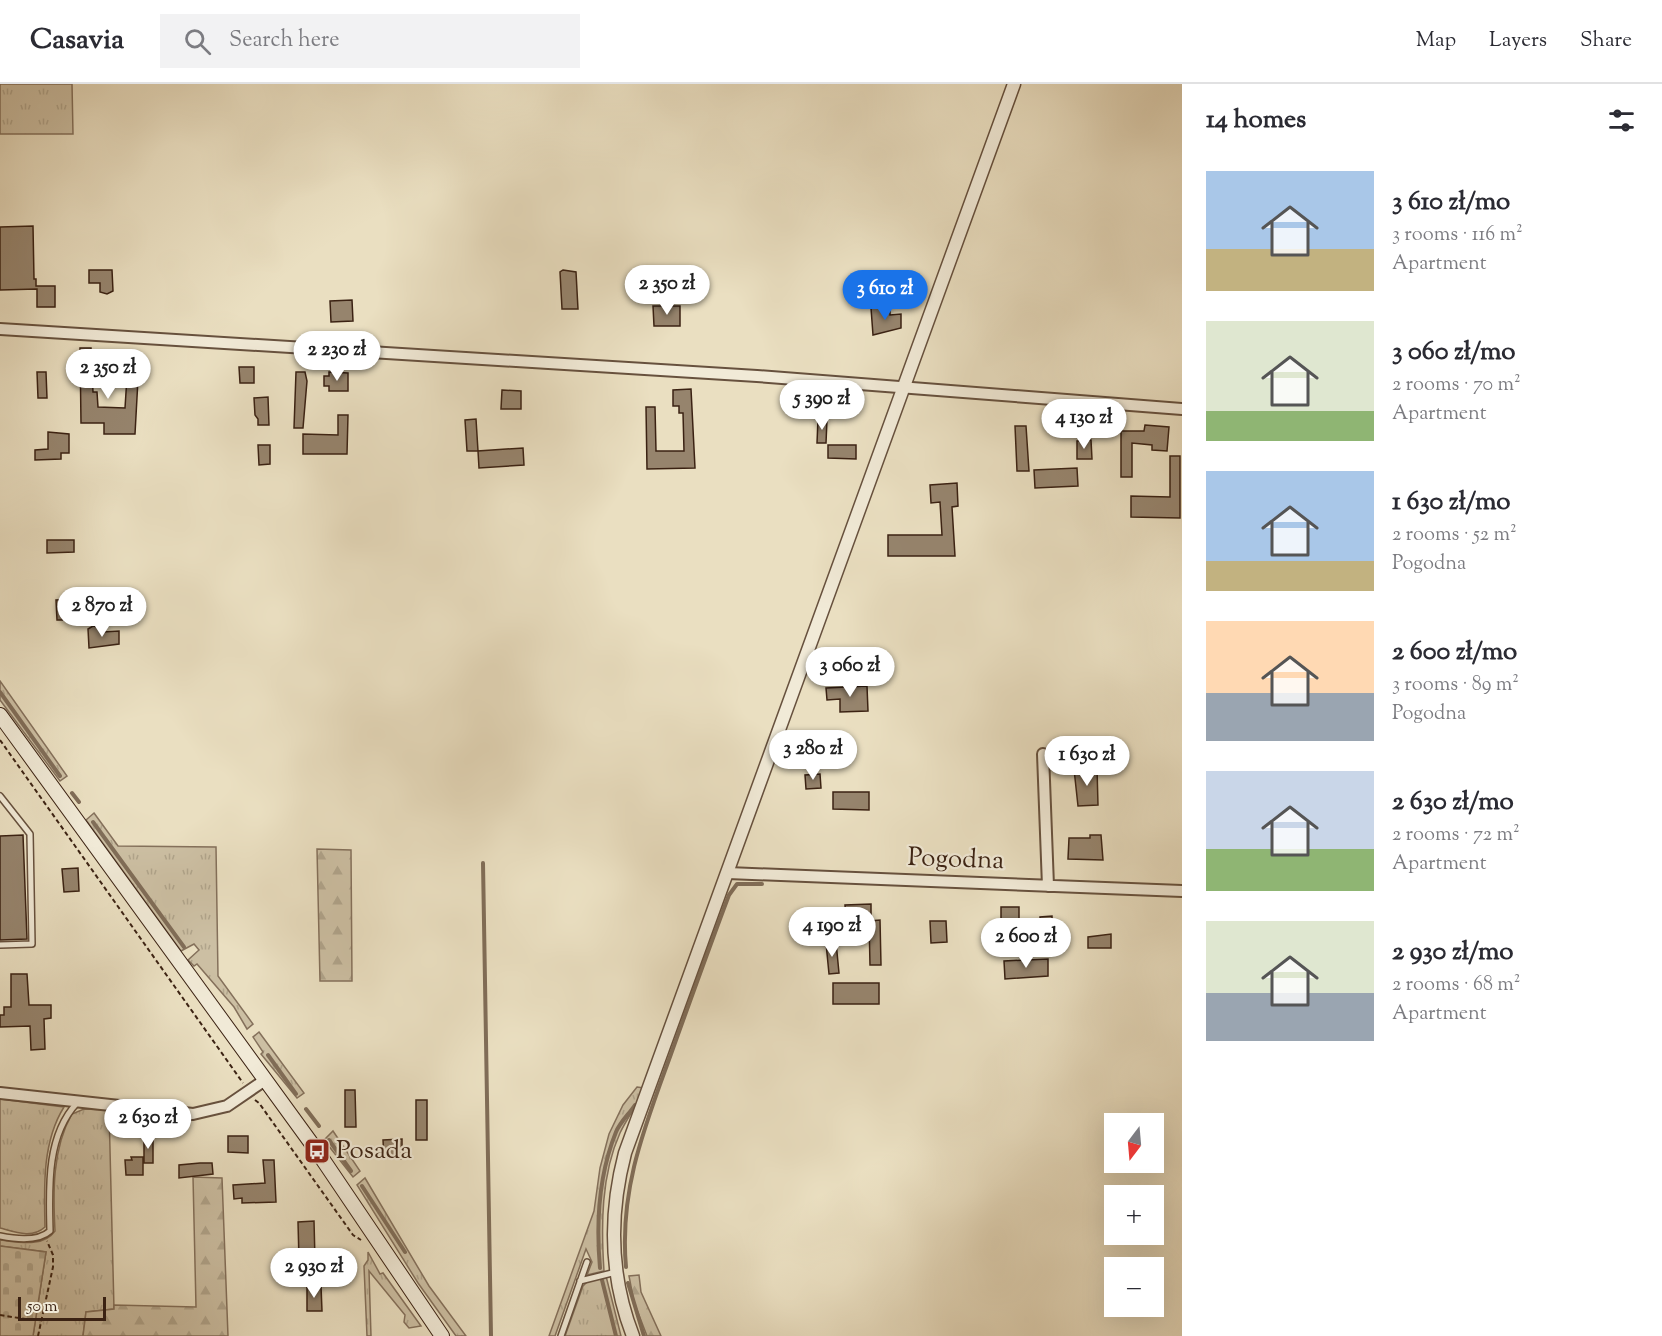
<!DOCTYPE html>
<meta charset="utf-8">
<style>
:root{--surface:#fff;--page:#f2f2f3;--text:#2b2b33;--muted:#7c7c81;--line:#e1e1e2;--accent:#1a73e8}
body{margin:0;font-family:"Sorts Mill Goudy",serif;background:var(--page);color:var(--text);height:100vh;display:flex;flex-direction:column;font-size:22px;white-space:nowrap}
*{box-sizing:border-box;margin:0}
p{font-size:20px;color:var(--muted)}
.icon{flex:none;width:33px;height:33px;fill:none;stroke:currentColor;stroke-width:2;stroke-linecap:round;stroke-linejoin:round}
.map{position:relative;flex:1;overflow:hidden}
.panel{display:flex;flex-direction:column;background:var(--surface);width:480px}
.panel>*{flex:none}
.needle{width:39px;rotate:196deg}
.buttons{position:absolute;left:1104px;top:1029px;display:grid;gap:12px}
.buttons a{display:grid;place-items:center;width:60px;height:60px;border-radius:0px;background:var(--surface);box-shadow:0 6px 24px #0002;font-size:30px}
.scale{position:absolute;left:18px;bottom:15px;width:88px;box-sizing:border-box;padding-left:6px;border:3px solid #3b2213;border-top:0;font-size:16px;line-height:21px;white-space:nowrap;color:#3b2213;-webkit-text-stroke:4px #f1ead7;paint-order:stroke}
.price{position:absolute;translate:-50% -51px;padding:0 14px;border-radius:21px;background:#fff;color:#222;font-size:20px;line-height:39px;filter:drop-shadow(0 2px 3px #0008)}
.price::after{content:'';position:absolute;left:50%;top:36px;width:18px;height:14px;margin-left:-9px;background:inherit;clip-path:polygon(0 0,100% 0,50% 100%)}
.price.on{background:var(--accent);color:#fff}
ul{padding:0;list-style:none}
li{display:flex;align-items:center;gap:18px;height:150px;padding:0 24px}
li span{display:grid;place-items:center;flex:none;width:168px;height:120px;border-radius:0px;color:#555}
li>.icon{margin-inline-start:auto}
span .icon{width:72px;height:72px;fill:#fffc;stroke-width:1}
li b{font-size:26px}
h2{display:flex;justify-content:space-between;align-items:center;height:72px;padding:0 24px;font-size:26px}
header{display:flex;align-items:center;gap:36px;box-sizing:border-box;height:84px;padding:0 30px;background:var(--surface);border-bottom:2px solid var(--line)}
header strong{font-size:28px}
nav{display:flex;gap:33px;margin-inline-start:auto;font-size:21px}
.search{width:420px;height:54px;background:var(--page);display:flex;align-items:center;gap:15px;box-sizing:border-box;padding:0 21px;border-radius:0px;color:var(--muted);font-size:22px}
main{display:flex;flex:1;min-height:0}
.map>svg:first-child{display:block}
</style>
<header>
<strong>Casavia</strong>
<div class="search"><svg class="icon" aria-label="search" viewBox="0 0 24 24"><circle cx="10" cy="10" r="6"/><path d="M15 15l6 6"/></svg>Search here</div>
<nav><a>Map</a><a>Layers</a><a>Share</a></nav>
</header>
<main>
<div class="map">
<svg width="1182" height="1252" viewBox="0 0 1182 1252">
<defs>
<pattern id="grass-tufts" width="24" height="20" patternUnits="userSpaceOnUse" patternTransform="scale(1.5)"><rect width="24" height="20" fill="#ccbfa3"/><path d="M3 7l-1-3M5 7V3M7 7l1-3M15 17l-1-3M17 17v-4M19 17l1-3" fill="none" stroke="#b0a48b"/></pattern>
<pattern id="forest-firs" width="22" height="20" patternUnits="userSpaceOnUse" patternTransform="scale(1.5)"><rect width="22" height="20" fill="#ccbfa3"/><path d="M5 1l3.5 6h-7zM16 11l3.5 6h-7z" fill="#b0a48b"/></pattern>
<pattern id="cemetery-stones" width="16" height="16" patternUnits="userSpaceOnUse" patternTransform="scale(1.5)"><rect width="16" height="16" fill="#ccbfa3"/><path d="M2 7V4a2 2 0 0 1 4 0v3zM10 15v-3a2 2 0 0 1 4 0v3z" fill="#b0a48b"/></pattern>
</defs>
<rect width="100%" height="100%" fill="#eadfc1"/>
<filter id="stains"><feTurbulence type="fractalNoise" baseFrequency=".00333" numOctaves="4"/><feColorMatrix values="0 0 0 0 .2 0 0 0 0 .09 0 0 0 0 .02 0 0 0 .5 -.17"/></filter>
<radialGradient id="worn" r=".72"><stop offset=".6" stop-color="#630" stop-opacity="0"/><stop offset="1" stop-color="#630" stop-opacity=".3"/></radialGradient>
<path fill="url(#grass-tufts)" stroke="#84705b" stroke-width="1.5" d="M0 0H72L73 50H0Z
M0 597 67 692 60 697 0 616Z
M94 729 118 762 216 763 218 892 253 940 247 945 234 923 197 880 194 882 188 876 199 866 194 860 181 867 86 736Z
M259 948 304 1009 297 1014 261 970 263 968 253 953Z
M637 1003 645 1004C638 1020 627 1034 620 1049 601 1091 601 1142 604 1187L587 1191 592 1178 586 1165 555 1252H549L594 1127 600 1084 609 1050 623 1021Z
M0 1015 64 1023C42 1058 44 1104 45 1143 32 1155 15 1148 0 1144Z
M84 1025 109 1026 114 1225 86 1228 83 1252H33L46 1168 0 1162V1156C18 1158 43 1164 55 1147 53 1109 52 1065 72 1030Z
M333 1047 360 1087 353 1093 324 1056Z
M365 1094 429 1202 466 1252H456L418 1199 357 1101Z
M368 1168 380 1190 383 1189 421 1242 409 1244 404 1238 405 1231 369 1187 371 1252H367L364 1182 368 1176Z
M606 1192 621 1252H565L583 1202 588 1197Z"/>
<path fill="url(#forest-firs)" stroke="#84705b" stroke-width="1.5" d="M317 765 351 766 352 897H320Z
M193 1093 222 1094 228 1252H83L86 1228 114 1225V1221L196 1223Z
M639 1191 641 1208 661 1252H647L634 1218 629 1192Z"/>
<path fill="url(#cemetery-stones)" stroke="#84705b" stroke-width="1.5" d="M0 1162 46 1168 33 1252H0Z"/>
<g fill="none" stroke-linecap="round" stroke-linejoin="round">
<path stroke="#806d58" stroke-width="4" d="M0 608 60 692
M72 709 79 718
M93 738 184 863
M483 779 491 1252
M268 971 296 1010
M306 1025 319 1042
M329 1056 351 1087
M362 1102 405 1168
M626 1183C619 1105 645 1042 671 970 690 917 709 864 729 811L737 800H762
M600 1184C596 1139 599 1090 616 1048 620 1038 629 1030 635 1021
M602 1196 616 1252
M628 1199 644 1252"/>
</g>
<path fill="#96846d" stroke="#3b2213" stroke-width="1.5" d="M33 142 34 195H36V202H55V223H37V205L0 206V143Z
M89 186H112L113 207 107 210 100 208V199H89Z
M563 186 576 188 578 225H562L560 188Z
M352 216 353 237 331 238 330 217Z
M653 222H680V242H654Z
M871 224H882V226H890V231L901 230V244L873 251Z
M80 264H91L93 308H97L98 323 125 324 128 277H139L135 350H104V339H81Z
M239 283H254V299H240Z
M37 288H46L47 314H38Z
M296 288H305L307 297 303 344H294Z
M329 288 348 289V307H329V302H324V292H329Z
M691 305 695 384 647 385 646 323H655L656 367H684L683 329H679V322H673V306Z
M502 306 521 307V325H501Z
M268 313 269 341H258V335L255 331 254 314Z
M833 316H849L850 330 833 331Z
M338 331H348L347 370H303V350L338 351Z
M476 335 478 367H467L465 336Z
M818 335H827L826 359H817Z
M1145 341 1169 343 1167 367 1152 366V361L1132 359V393H1121V347H1144Z
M1015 342H1026L1029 387H1017Z
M48 348 69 350V369H61V375L35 376V366L48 365Z
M1091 356 1092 375H1077V357Z
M258 361H270V380L259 381Z
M828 361H856V375L828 374Z
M523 364 524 381 479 384 478 367Z
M1170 372H1180V434L1131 433V412L1170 413Z
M1077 384 1078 402 1035 404 1034 386Z
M957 399 958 422 952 423 955 472H888V451H942L940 418 931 419 930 401Z
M47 456H74V468L47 469Z
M77 515 78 536H57L56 516Z
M93 542 103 544V548L119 547V560L89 564 88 545Z
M867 602 868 627 840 628V615L827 616 826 604Z
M1097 684 1098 721 1078 722 1074 685Z
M820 690 821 704 806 705 805 691Z
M833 708H869V726L833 725Z
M23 751 27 855 0 856V752Z
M1090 751H1101L1103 776 1068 775 1069 754H1090Z
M78 784 79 807 64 808 62 785Z
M871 820V836L846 837 845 821Z
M1001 823H1019V841H1001Z
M1052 832 1053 868 1041 869 1040 833Z
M880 836 881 881H870L869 837Z
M930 837H946L947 858 931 859Z
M1111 850V864H1088V853Z
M836 858 839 889 829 890 826 859Z
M1048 875V892L1005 895 1004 877Z
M11 890H27L29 921H51V934L44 935 45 965 31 966 30 942 0 943V931H4V923H11Z
M833 899H879V920H833Z
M345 1006H355L356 1043H345Z
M416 1016H427V1056H416Z
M144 1052H153V1079H144Z
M228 1052H248V1069L228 1068Z
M402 1055V1075L384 1074 383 1056Z
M131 1073H143V1091H126L125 1076H132Z
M263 1076H274L276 1118 242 1119V1114L234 1115 233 1101 265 1099Z
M200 1079H212L213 1090 179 1094V1081Z
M314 1137 315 1176H299L298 1138Z
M321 1202 322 1227H307V1203Z"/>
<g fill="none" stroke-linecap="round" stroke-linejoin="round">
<g stroke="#67513e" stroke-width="8">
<path id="service" d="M0 712 30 750 32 860 0 861
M0 1152C15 1155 38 1158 50 1147 49 1105 46 1052 77 1019
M580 1197 616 1188
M561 1252 587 1178"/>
</g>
<g stroke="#67513e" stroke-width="14">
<path id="minor" d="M0 245 757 292 1182 325
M1043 670 1048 802
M728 789 1182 807
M0 1009 193 1030 227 1022 265 996"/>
</g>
<g stroke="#67513e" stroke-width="15">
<path id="tertiary" d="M633 1252C610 1193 609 1130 625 1069L1014 0"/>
</g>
<g stroke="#3b2213" stroke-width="16">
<path id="secondary" d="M0 631 317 1067 442 1252"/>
</g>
<path stroke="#3b2213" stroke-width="2" stroke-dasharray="4.5 3" stroke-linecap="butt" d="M0 656 243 999
M255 1016 259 1019 353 1151 361 1156
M0 1231 25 1235
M38 1252 53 1183V1171L47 1157"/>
<use href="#service" stroke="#f1ead7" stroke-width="5"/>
<use href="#minor" stroke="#f1ead7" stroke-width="10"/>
<use href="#tertiary" stroke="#f1ead7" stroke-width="12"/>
<use href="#secondary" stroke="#f1ead7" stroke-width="14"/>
</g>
<defs>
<g id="bus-square" transform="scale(1.35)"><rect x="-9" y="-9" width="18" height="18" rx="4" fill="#8f2418" stroke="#f1ead7"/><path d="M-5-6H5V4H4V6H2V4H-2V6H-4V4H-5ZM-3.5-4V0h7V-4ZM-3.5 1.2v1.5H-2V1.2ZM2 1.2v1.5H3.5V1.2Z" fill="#fff"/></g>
</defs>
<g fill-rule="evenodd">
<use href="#bus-square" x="317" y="1067"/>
</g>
<g text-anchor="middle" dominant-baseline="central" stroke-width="4.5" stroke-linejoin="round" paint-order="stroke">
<g font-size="26" fill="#3b2213" stroke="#f1ead7">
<text transform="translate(956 776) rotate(2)">Pogodna</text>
</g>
<g font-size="26" fill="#3b2213" stroke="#f1ead7" text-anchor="start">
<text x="336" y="1067">Posada</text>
</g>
</g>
<rect width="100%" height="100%" filter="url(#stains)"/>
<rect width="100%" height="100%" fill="url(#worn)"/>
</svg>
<div class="buttons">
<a><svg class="needle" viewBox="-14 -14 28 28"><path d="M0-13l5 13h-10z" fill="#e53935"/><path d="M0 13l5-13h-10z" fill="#7c7c81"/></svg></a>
<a>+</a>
<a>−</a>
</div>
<div class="scale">50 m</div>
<b class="price" style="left:667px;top:232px">2 350 zł</b>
<b class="price on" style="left:885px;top:237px">3 610 zł</b>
<b class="price" style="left:337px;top:298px">2 230 zł</b>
<b class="price" style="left:108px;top:316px">2 350 zł</b>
<b class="price" style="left:822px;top:347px">5 390 zł</b>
<b class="price" style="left:1084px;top:366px">4 130 zł</b>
<b class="price" style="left:102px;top:554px">2 870 zł</b>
<b class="price" style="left:850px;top:614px">3 060 zł</b>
<b class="price" style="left:813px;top:697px">3 280 zł</b>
<b class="price" style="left:1087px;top:703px">1 630 zł</b>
<b class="price" style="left:832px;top:874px">4 190 zł</b>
<b class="price" style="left:1026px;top:885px">2 600 zł</b>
<b class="price" style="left:148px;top:1066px">2 630 zł</b>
<b class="price" style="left:314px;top:1215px">2 930 zł</b>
</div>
<section class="panel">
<h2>14 homes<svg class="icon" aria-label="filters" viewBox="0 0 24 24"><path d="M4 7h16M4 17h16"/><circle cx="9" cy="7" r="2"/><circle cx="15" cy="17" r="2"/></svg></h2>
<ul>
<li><span style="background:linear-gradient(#a9c7e8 65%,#c2b280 0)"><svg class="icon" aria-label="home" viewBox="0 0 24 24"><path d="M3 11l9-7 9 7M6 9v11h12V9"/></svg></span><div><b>3 610 zł/mo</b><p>3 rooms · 116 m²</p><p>Apartment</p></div></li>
<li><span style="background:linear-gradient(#dfe7d0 75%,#8fb573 0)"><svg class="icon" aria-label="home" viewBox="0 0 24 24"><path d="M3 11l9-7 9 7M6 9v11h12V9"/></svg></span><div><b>3 060 zł/mo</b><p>2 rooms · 70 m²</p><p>Apartment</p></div></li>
<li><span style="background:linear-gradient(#a9c7e8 75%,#c2b280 0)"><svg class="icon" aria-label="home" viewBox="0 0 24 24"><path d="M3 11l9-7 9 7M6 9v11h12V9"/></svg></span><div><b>1 630 zł/mo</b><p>2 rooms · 52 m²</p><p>Pogodna</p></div></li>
<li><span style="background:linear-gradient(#ffd9b3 60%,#9aa5b1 0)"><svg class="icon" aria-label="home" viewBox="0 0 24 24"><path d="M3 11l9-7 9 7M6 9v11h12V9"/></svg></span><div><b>2 600 zł/mo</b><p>3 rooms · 89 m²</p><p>Pogodna</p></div></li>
<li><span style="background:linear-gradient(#c9d6e8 65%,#8fb573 0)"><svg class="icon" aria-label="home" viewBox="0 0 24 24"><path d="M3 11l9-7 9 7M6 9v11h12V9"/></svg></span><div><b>2 630 zł/mo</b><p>2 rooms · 72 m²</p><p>Apartment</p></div></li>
<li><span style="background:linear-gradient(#dfe7d0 60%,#9aa5b1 0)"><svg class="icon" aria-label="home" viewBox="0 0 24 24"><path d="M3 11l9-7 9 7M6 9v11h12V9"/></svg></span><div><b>2 930 zł/mo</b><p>2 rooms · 68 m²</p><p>Apartment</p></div></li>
</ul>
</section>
</main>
